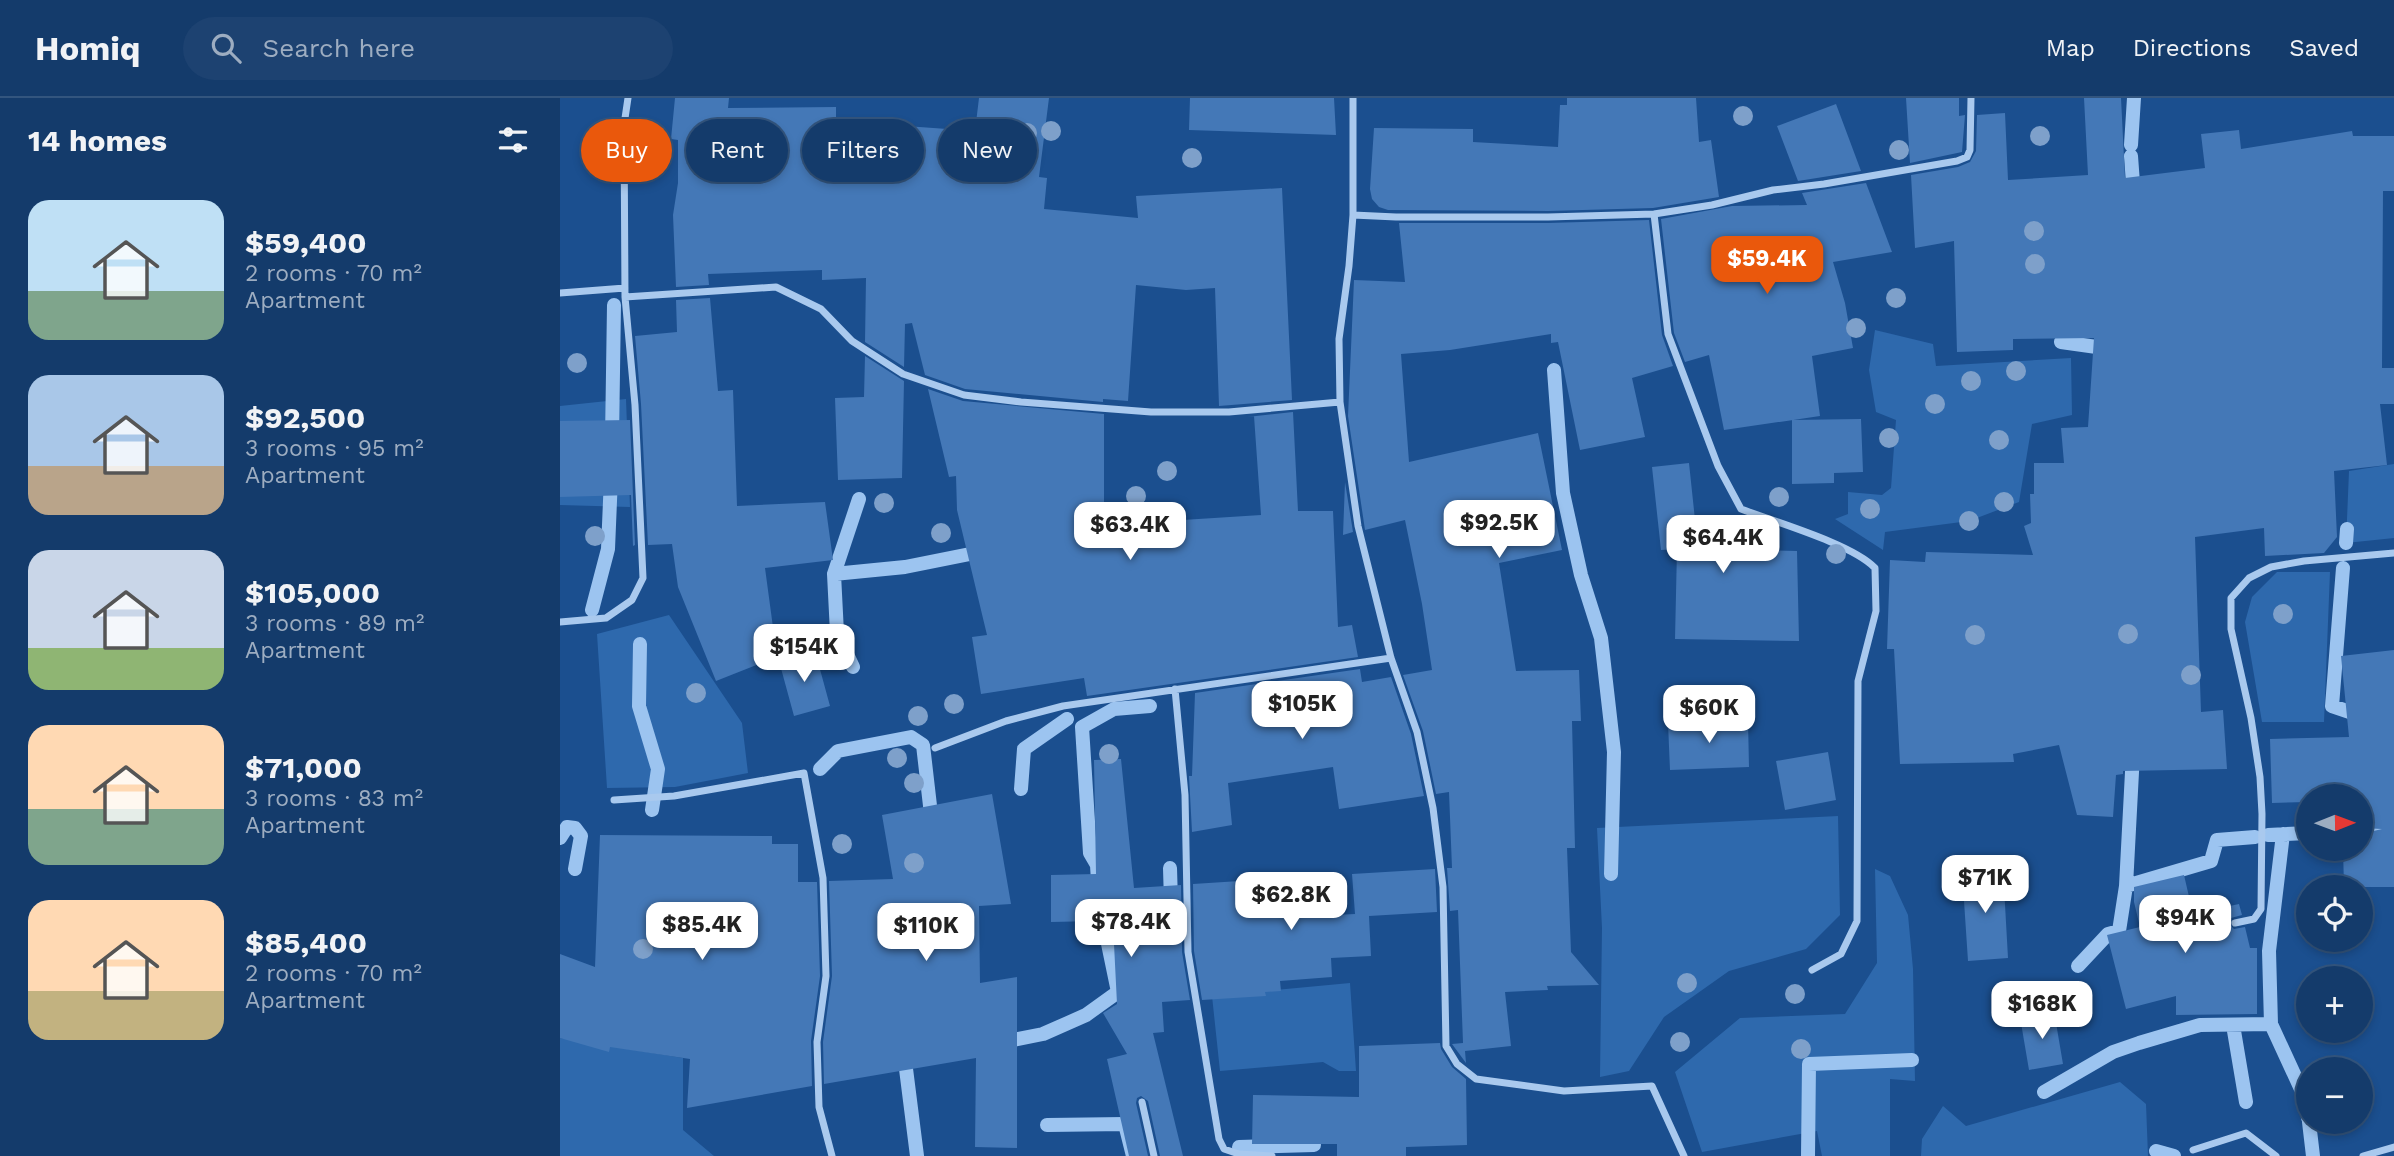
<!DOCTYPE html>
<meta charset="utf-8">
<style>
:root{--surface:#143b6b;--page:#1d4271;--text:#f1f3f6;--muted:#9dadc1;--line:#33557e;--accent:#ea580c}
body{margin:0;font-family:"Work Sans",sans-serif;background:var(--page);color:var(--text);height:100vh;display:flex;flex-direction:column;font-size:26px;white-space:nowrap}
*{box-sizing:border-box;margin:0}
p{font-size:23px;color:var(--muted)}
.icon{flex:none;width:38px;height:38px;fill:none;stroke:currentColor;stroke-width:2;stroke-linecap:round;stroke-linejoin:round}
.map{position:relative;flex:1;overflow:hidden}
.details{display:flex;flex-direction:column;background:var(--surface);width:560px}
.details>*{flex:none}
.banner{position:absolute;left:21px;top:21px;width:665px;height:63px;display:flex;gap:14px}
.needle{width:46px;rotate:89deg}
.buttons{position:absolute;left:1736px;top:686px;display:grid;gap:14px}
.buttons a{display:grid;place-items:center;width:77px;height:77px;border-radius:50%;background:var(--surface);box-shadow:0 4px 10px #0003,0 0 0 2px var(--line);font-size:35px}
.price{position:absolute;translate:-50% -60px;padding:0 16px;border-radius:14px;background:#fff;color:#222;font-size:23px;line-height:46px;filter:drop-shadow(0 2px 4px #0008)}
.price::after{content:'';position:absolute;left:50%;top:42px;width:21px;height:16px;margin-left:-10px;background:inherit;clip-path:polygon(0 0,100% 0,50% 100%)}
.price.on{background:var(--accent);color:#fff}
ul{padding:0;list-style:none}
li{display:flex;align-items:center;gap:21px;height:175px;padding:0 28px}
li span{display:grid;place-items:center;flex:none;width:196px;height:140px;border-radius:21px;color:#555}
li>.icon{margin-inline-start:auto}
span .icon{width:84px;height:84px;fill:#fffc;stroke-width:1}
li b{font-size:30px}
h2{display:flex;justify-content:space-between;align-items:center;height:84px;padding:0 28px;font-size:30px}
.pill{padding:0 24px;border-radius:32px;background:var(--surface);box-shadow:0 4px 10px #0003,0 0 0 2px var(--line);font-size:24px;line-height:63px}
.pill.on{background:var(--accent);color:#fff}
header{display:flex;align-items:center;gap:42px;box-sizing:border-box;height:98px;padding:0 35px;background:var(--surface);border-bottom:2px solid var(--line)}
header strong{font-size:33px}
nav{display:flex;gap:38px;margin-inline-start:auto;font-size:24px}
.search{width:490px;height:63px;background:var(--page);display:flex;align-items:center;gap:18px;box-sizing:border-box;padding:0 24px;border-radius:38px;color:var(--muted);font-size:26px}
main{display:flex;flex:1;min-height:0}
.map>svg:first-child{display:block}
</style>
<header>
<strong>Homiq</strong>
<div class="search"><svg class="icon" aria-label="search" viewBox="0 0 24 24"><circle cx="10" cy="10" r="6"/><path d="M15 15l6 6"/></svg>Search here</div>
<nav><a>Map</a><a>Directions</a><a>Saved</a></nav>
</header>
<main>
<section class="details">
<h2>14 homes<svg class="icon" aria-label="filters" viewBox="0 0 24 24"><path d="M4 7h16M4 17h16"/><circle cx="9" cy="7" r="2"/><circle cx="15" cy="17" r="2"/></svg></h2>
<ul>
<li><span style="background:linear-gradient(#bfe0f5 65%,#7fa58c 0)"><svg class="icon" aria-label="home" viewBox="0 0 24 24"><path d="M3 11l9-7 9 7M6 9v11h12V9"/></svg></span><div><b>$59,400</b><p>2 rooms · 70 m²</p><p>Apartment</p></div></li>
<li><span style="background:linear-gradient(#a9c7e8 65%,#b9a48a 0)"><svg class="icon" aria-label="home" viewBox="0 0 24 24"><path d="M3 11l9-7 9 7M6 9v11h12V9"/></svg></span><div><b>$92,500</b><p>3 rooms · 95 m²</p><p>Apartment</p></div></li>
<li><span style="background:linear-gradient(#c9d6e8 70%,#8fb573 0)"><svg class="icon" aria-label="home" viewBox="0 0 24 24"><path d="M3 11l9-7 9 7M6 9v11h12V9"/></svg></span><div><b>$105,000</b><p>3 rooms · 89 m²</p><p>Apartment</p></div></li>
<li><span style="background:linear-gradient(#ffd9b3 60%,#7fa58c 0)"><svg class="icon" aria-label="home" viewBox="0 0 24 24"><path d="M3 11l9-7 9 7M6 9v11h12V9"/></svg></span><div><b>$71,000</b><p>3 rooms · 83 m²</p><p>Apartment</p></div></li>
<li><span style="background:linear-gradient(#ffd9b3 65%,#c2b280 0)"><svg class="icon" aria-label="home" viewBox="0 0 24 24"><path d="M3 11l9-7 9 7M6 9v11h12V9"/></svg></span><div><b>$85,400</b><p>2 rooms · 70 m²</p><p>Apartment</p></div></li>
</ul>
</section>
<div class="map">
<svg width="1834" height="1058" viewBox="0 0 1834 1058">
<rect width="100%" height="100%" fill="#1b4f8f"/>
<path fill="#2e69ad" d="M1315 232 1373 246 1376 268 1511 260 1512 317 1472 326 1459 404 1409 423 1325 434 1323 452 1275 421 1288 416V394L1322 397 1331 390 1336 322 1316 314 1309 272Z
M66 301 70 409 0 407V308Z
M1834 366V440L1786 445 1789 373Z
M1717 474H1770L1764 624H1702L1685 524 1692 499Z
M109 517 182 625 188 675 115 689 47 690 37 536Z
M1278 718 1280 817 1246 851 1169 873 1104 919 1069 973 1040 979 1042 830 1037 730Z
M1315 771 1330 778 1348 817 1353 871 1355 983 1330 981V1058H1262L1257 1033 1142 1054 1115 974 1180 920 1285 916 1317 865Z
M790 885 796 973H779L763 964 660 973 652 898Z
M0 940 123 960V1032L154 1058H0Z
M1560 984 1586 1006 1588 1058H1361L1362 1041 1383 1008 1406 1028Z"/>
<g fill="none" stroke-linecap="round" stroke-linejoin="round">
<path stroke="#9cc4f0" stroke-width="14" d="M1571 47 1574 0
M1571 58 1574 99
M1501 244 1551 251
M994 272 1003 395 1021 477 1041 540 1054 654 1051 776
M52 341 54 207
M613 414 618 440
M1786 445 1787 431
M1783 470 1772 608 1834 629
M274 476 345 469 425 453
M32 512 48 451 51 379
M80 546 79 608 98 671 92 712
M293 569 277 535 274 476 299 401
M260 671 278 653 351 639 363 647 372 725
M461 691 464 651 507 621
M1801 733 1834 737
M1708 737 1748 735
M0 740 7 729 15 730 21 738 15 771
M610 770 611 804
M538 783 537 767 530 755 522 629 554 611 590 608
M1566 788 1651 763 1657 742 1695 739
M1518 868 1548 836 1559 833 1566 788 1573 655
M1711 926 1709 853 1723 736
M1673 927 1686 1004
M438 945 483 936 526 917 558 894 540 807
M344 955 357 1058
M1484 994 1553 954 1579 945 1640 927 1711 926 1746 1002 1748 1020
M1749 1024 1753 1058
M487 1027 565 1026 573 1058
M679 1049 754 1047
M1596 1053 1614 1058
M1248 1058 1249 966 1352 962"/>
</g>
<path fill="#4478b7" d="M115 0H169L168 10 276 9V23L415 33 419 0H489L479 79 487 80 484 111 578 120 576 98 722 90 732 302 659 308 655 190 626 192 576 187 568 303 543 301V304L405 291 365 277 352 225 345 226 344 269 305 244 306 180 262 182V172L148 176 149 187 116 189 113 117 118 85V42L111 41Z
M630 0H774L776 37 629 32Z
M1007 0H1136L1139 44 1151 42 1159 99 1093 110 988 113 828 112 819 109 812 101 810 91 814 30 913 31V44L998 49 1000 7H1007Z
M1346 0H1399V18L1405 17 1402 54 1350 65Z
M1524 0H1561L1565 80 1645 70 1641 36 1679 32 1681 51 1792 33 1793 38H1834V93H1823L1822 270H1834V306H1820L1827 367 1774 373 1777 439 1764 455 1705 458 1704 430 1635 439 1641 614 1663 612 1667 671 1563 673V676L1556 677 1553 719 1517 717 1499 647 1453 656 1454 664 1340 666 1334 551H1327L1330 462 1365 464 1366 454 1473 457 1464 428 1471 425 1470 396H1474V365H1504L1501 330 1528 329 1534 240 1453 241V252L1397 254 1394 143 1355 150 1351 77 1398 69 1410 64 1416 53 1417 17 1445 15 1448 82 1528 77Z
M1276 6 1301 73 1238 83 1217 28Z
M1306 85 1332 154 1273 164 1285 205 1293 250 1252 258 1260 318 1164 332 1149 257 1125 264 1114 235 1101 121 1172 108 1247 107 1242 95Z
M1089 122 1102 237 1113 268 1072 280 1085 339 1020 352 998 244 991 245V236L890 252 841 256 849 364 978 335 1002 452 939 465 956 573 1019 572 1021 623H1012L1015 750H1007L1011 854 1039 887 987 888 988 892 945 894 951 948 905 953 906 965 892 946 903 945 898 812 890 813 887 770H892L889 694 876 696 863 633 843 577 872 572 862 506 845 422 805 432 788 318 794 182 845 184 839 125H988Z
M150 200 158 293 173 292 177 408 265 404 273 462 205 470 217 559 156 583 118 489 112 446 88 447 81 306 75 238 117 234 116 202Z
M305 258 344 283 342 380 278 382 275 300 304 299Z
M368 291 403 303 544 316V430L607 423 701 417 694 318 687 319 733 314 738 413H773L778 529 792 527 798 559 527 598 524 580 421 596 412 539 427 537 397 412 396 378 389 379Z
M1301 321 1303 374 1274 375V385L1232 386V322Z
M70 322 75 447 73 448 71 397 0 399V323Z
M1129 365 1138 450 1237 453 1239 543 1115 541 1117 451 1101 452 1092 369Z
M785 384 793 434 783 437Z
M1834 552V789H1784L1783 751H1801V736L1822 731 1801 730V698H1748V704L1712 705 1710 641 1789 639 1781 558Z
M255 553 270 608 234 618 219 563Z
M800 571 802 584 831 579 851 636 864 698 779 711 773 669 668 685 672 727 632 734 629 678H632L635 595Z
M1188 622 1189 669 1110 672 1108 625Z
M1268 654 1276 702 1225 712 1216 663Z
M561 661 574 790 621 787 622 854 630 902 602 904 604 934 593 935 623 1058H600L588 1003 581 998 577 1000 576 1005 588 1058H569L547 961 567 956 543 915 557 906 553 826H536V823L491 824V777L536 776 534 662Z
M432 696 451 806 419 808 420 885 457 879V1050L415 1049 416 960 264 986 263 944 272 878 269 783 333 781 322 717Z
M40 737 212 738V746H238V784H257L260 878 251 943 252 988 127 1010 130 961 50 949 49 954 0 940V856L35 869Z
M875 771 877 814 809 818 811 858 771 860 772 879 720 883 721 893 705 894 706 898 642 902 634 853 633 786 695 782 696 786 709 785 711 820 795 816 792 776Z
M1443 771 1448 860 1408 863 1402 773Z
M1624 777 1633 816 1679 806 1682 817 1671 820 1669 826 1674 831 1685 829 1690 850H1697V916L1616 917V898L1566 911 1547 837 1580 829 1574 804V789Z
M1494 913 1503 966 1469 972 1460 919Z
M880 945 881 951 892 969 906 981 907 1047 846 1049V1058H777V1046H692L693 997 799 999V948Z"/>
<g fill="none" stroke-linecap="round" stroke-linejoin="round">
<path stroke="#a9c9ee" stroke-width="7" d="M793 0V117L789 168 779 241 780 304 798 428 831 560 857 634 873 710 883 789 886 948 897 966 916 981 1004 993 1092 988 1124 1058
M1094 116 1108 236 1158 368 1181 411C1215 424 1292 446 1315 470L1316 513 1298 583 1297 823 1281 856 1252 872
M793 117 836 119H988L1094 116 1152 107 1213 92 1264 86 1397 63 1407 59 1410 52 1411 0
M0 195 65 190
M65 199 216 189 261 211 292 243 343 276 404 297 461 304 591 314H669L780 304
M0 524 46 520 72 502 83 480 75 307 65 199 64 27 68 0
M615 591 625 697 628 854 659 1041 664 1051 679 1056 712 1058
M375 650 446 623 503 608 831 560
M54 702 114 698 244 675 263 780 266 878 257 944 259 1009 272 1058
M1675 825 1694 821 1701 811 1702 716 1700 679 1691 620 1671 531V500L1689 480 1711 469 1744 463 1834 455
M582 1004 594 1058
M1633 1052 1686 1035 1716 1058
M1803 1058 1834 1049"/>
</g>
<g fill="#7ea0ca">
<circle cx="1183" cy="18" r="10"/>
<circle cx="491" cy="33" r="10"/>
<circle cx="467" cy="35" r="10"/>
<circle cx="1480" cy="38" r="10"/>
<circle cx="432" cy="42" r="10"/>
<circle cx="1339" cy="52" r="10"/>
<circle cx="632" cy="60" r="10"/>
<circle cx="1474" cy="133" r="10"/>
<circle cx="1475" cy="166" r="10"/>
<circle cx="1336" cy="200" r="10"/>
<circle cx="1296" cy="230" r="10"/>
<circle cx="17" cy="265" r="10"/>
<circle cx="1456" cy="273" r="10"/>
<circle cx="1411" cy="283" r="10"/>
<circle cx="1375" cy="306" r="10"/>
<circle cx="1329" cy="340" r="10"/>
<circle cx="1439" cy="342" r="10"/>
<circle cx="607" cy="373" r="10"/>
<circle cx="576" cy="398" r="10"/>
<circle cx="1219" cy="399" r="10"/>
<circle cx="1444" cy="404" r="10"/>
<circle cx="324" cy="405" r="10"/>
<circle cx="1310" cy="411" r="10"/>
<circle cx="1409" cy="423" r="10"/>
<circle cx="381" cy="435" r="10"/>
<circle cx="35" cy="438" r="10"/>
<circle cx="1185" cy="448" r="10"/>
<circle cx="1276" cy="456" r="10"/>
<circle cx="1723" cy="516" r="10"/>
<circle cx="1568" cy="536" r="10"/>
<circle cx="1415" cy="537" r="10"/>
<circle cx="1631" cy="577" r="10"/>
<circle cx="136" cy="595" r="10"/>
<circle cx="394" cy="606" r="10"/>
<circle cx="358" cy="618" r="10"/>
<circle cx="549" cy="656" r="10"/>
<circle cx="337" cy="660" r="10"/>
<circle cx="354" cy="685" r="10"/>
<circle cx="282" cy="746" r="10"/>
<circle cx="354" cy="765" r="10"/>
<circle cx="83" cy="851" r="10"/>
<circle cx="1127" cy="885" r="10"/>
<circle cx="1235" cy="896" r="10"/>
<circle cx="1120" cy="944" r="10"/>
<circle cx="1241" cy="951" r="10"/>
</g>
</svg>
<div class="buttons">
<a><svg class="needle" viewBox="-14 -14 28 28"><path d="M0-13l5 13h-10z" fill="#e53935"/><path d="M0 13l5-13h-10z" fill="#9dadc1"/></svg></a>
<a><svg class="icon" aria-label="locate" viewBox="0 0 24 24"><circle cx="12" cy="12" r="6"/><path d="M12 2v4M12 18v4M2 12h4M18 12h4"/></svg></a>
<a>+</a>
<a>−</a>
</div>
<b class="price on" style="left:1207px;top:198px">$59.4K</b>
<b class="price" style="left:939px;top:462px">$92.5K</b>
<b class="price" style="left:570px;top:464px">$63.4K</b>
<b class="price" style="left:1163px;top:477px">$64.4K</b>
<b class="price" style="left:244px;top:586px">$154K</b>
<b class="price" style="left:742px;top:643px">$105K</b>
<b class="price" style="left:1149px;top:647px">$60K</b>
<b class="price" style="left:1425px;top:817px">$71K</b>
<b class="price" style="left:731px;top:834px">$62.8K</b>
<b class="price" style="left:1625px;top:857px">$94K</b>
<b class="price" style="left:571px;top:861px">$78.4K</b>
<b class="price" style="left:142px;top:864px">$85.4K</b>
<b class="price" style="left:366px;top:865px">$110K</b>
<b class="price" style="left:1482px;top:943px">$168K</b>
<div class="banner">
<a class="pill on">Buy</a>
<a class="pill">Rent</a>
<a class="pill">Filters</a>
<a class="pill">New</a>
</div>
</div>
</main>
